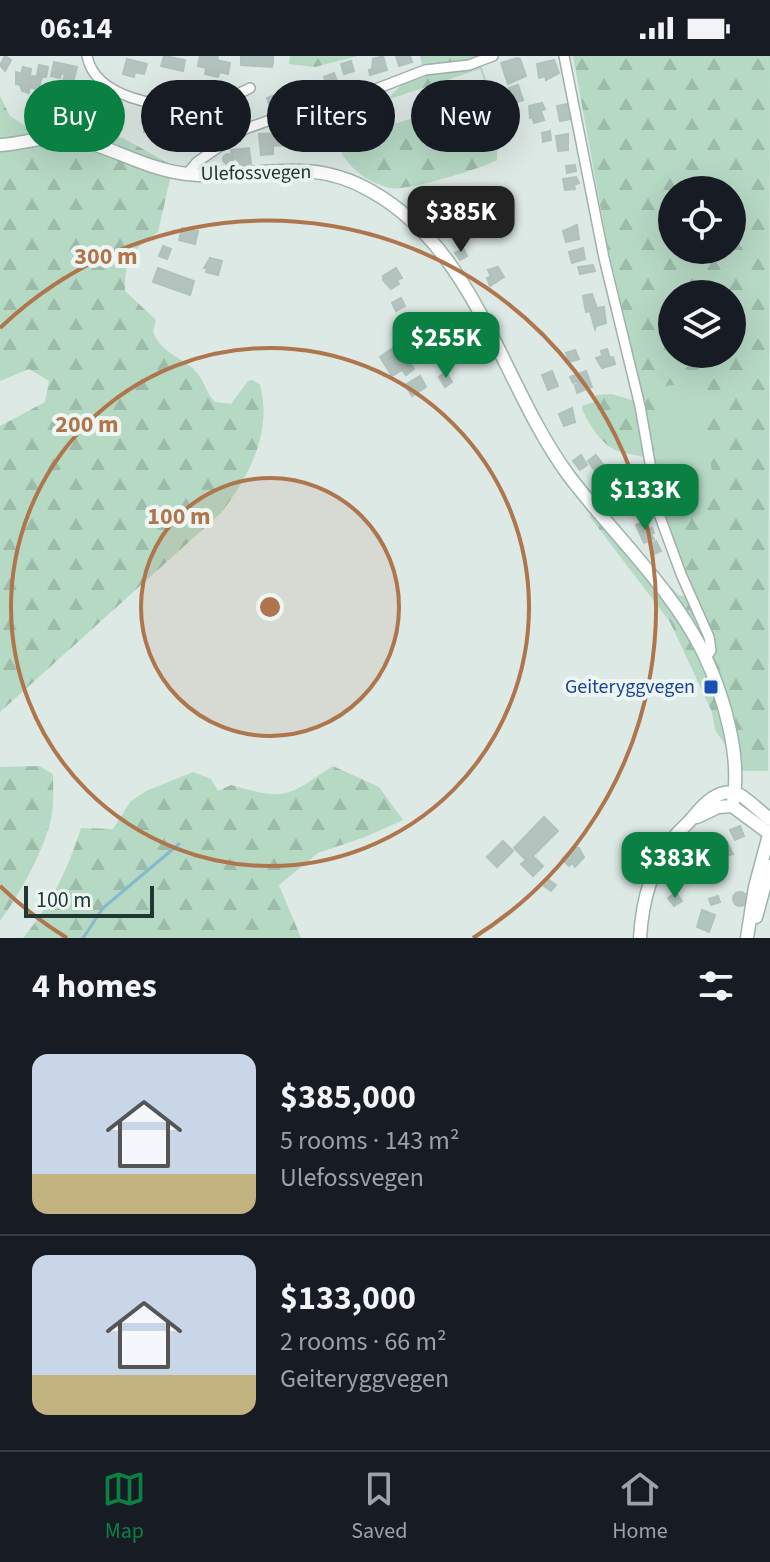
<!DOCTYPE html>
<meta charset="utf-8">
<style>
:root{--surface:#171b24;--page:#20242c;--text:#f1f3f6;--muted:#9ea1a6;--line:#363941;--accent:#0b8043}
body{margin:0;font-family:"Source Sans 3",sans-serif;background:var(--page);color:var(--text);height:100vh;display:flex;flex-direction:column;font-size:30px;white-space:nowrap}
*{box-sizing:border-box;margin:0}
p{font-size:26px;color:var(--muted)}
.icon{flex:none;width:44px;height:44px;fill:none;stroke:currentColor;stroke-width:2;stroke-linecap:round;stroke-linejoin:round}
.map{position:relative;height:882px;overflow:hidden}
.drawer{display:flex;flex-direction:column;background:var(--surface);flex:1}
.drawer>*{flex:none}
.banner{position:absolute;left:24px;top:24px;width:722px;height:72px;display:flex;gap:16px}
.buttons{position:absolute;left:658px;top:120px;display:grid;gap:16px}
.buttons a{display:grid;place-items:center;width:88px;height:88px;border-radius:50%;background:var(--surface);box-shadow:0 8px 32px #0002;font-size:40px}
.scale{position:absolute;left:24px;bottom:20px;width:130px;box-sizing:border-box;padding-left:8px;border:4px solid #203734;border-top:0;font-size:22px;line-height:28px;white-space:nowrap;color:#203734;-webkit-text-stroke:6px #edf6f2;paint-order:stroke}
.price{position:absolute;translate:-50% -68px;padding:0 18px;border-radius:16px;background:var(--accent);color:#fff;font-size:26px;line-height:52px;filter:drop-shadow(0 2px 4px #0008)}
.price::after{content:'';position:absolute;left:50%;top:48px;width:24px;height:18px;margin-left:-12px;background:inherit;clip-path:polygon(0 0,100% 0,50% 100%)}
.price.selected{background:#222;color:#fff}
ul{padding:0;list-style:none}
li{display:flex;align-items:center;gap:24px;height:200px;padding:0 32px}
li+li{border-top:2px solid var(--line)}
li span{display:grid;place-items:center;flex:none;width:224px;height:160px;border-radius:16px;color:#555}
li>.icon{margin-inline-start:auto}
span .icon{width:96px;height:96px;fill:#fffc;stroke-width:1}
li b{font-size:34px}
h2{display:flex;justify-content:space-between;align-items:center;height:96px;padding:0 32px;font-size:34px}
.tag{padding:0 28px;border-radius:36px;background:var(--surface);box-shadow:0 8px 32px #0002;font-size:28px;line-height:72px}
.tag.selected{background:var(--accent);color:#fff}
.status{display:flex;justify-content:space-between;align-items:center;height:56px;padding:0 40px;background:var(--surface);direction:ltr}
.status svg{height:22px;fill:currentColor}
.dock{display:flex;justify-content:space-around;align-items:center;height:112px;border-top:2px solid var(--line);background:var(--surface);font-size:22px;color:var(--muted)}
.dock a{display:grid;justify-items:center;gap:4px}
.dock .selected{color:var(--accent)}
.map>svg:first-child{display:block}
</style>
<div class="status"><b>06:14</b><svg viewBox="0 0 49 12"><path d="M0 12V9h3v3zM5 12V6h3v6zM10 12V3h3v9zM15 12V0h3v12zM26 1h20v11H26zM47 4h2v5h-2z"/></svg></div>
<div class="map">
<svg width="770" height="882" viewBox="0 0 770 882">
<defs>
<pattern id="forest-firs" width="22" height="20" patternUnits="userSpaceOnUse" patternTransform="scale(2)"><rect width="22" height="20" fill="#b6d9c4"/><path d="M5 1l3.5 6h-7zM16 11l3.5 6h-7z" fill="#9cbba9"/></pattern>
</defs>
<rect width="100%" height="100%" fill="#dde9e5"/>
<path fill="url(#forest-firs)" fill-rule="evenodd" d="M290 0H358L315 11 289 8Z
M420 0H484L479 4C492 38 499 68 497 104 481 113 404 136 390 132 365 125 355 116 341 97 369 72 410 63 447 53 462 49 477 48 490 40L480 13 387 44 402 28 425 21Z
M573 0H770L768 715H743L715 674 712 656 670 566 590 461 592 439 666 527 680 540 695 539C684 514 673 489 666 463 662 447 662 422 652 408 643 397 630 400 618 395 601 389 589 368 582 353V350L594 346 596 339 612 338 635 345 641 342 642 336 607 188ZM672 134H732V194H672ZM672 238H732V298H672Z
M0 40 10 60 32 74 91 76 123 82 173 110 158 176C132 194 124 203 125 235L156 264 153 276C163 300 183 300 197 317 205 326 206 337 215 346L231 348 248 325 253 324 260 329C273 376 249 420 221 457L0 656V370L45 346 49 325 29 313 0 325Z
M39 710 53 718C53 731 54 744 52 757 48 788 19 840 0 865V711Z
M333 710 379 731 403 764 365 781 318 797 279 829 301 882H23C51 849 68 813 81 772L113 773 131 745 146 735 193 716 211 723 218 735 231 729C287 745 286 741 333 710Z"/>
<path fill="#b6d9c4" d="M698 325 712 416 668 422 654 332Z"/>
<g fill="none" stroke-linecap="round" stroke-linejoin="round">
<path stroke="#86b9cd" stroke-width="3" d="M83 882 103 852 179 788"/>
</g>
<path fill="#b3c3be" stroke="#b0c2bd" stroke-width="2" d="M5 0 11 4 5 15 0 9Z
M164 0 185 4 183 15 161 10Z
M200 0H218L217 4 230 7 228 18 220 16 218 21 205 18 206 12 198 10Z
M241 0H273V6L272 11 241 9Z
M383 0 387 14 370 19 369 14 372 13 373 3Z
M396 0H410L412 6 399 10Z
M517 2 520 3 526 20 508 28 501 7Z
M127 3 147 8 144 18 135 16 134 21 123 18Z
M554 4 559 17 546 24 545 20 539 22 537 8Z
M351 5 354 15 344 18 341 8Z
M54 6 77 11 73 27 63 25 65 18 61 17 60 22 51 20Z
M39 9 48 11 46 21 37 19Z
M23 11 31 13 30 20 42 21 38 34 30 31 29 37 22 35 20 29 16 28V16L21 18Z
M334 17 339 30 329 33 324 21Z
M305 26 306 28 311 27 315 37 303 41 299 28Z
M518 29 523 44 514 47 509 32Z
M44 31 51 33 49 43 42 42Z
M51 35 67 39 64 52 61 51 62 46 59 45 58 51 48 49Z
M288 35 290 41 285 43 286 47 270 52 267 42Z
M102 44 120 49 119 52 123 53 121 63 108 57 106 61 98 59Z
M542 47 545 53 541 55 544 64 534 67 532 61 530 62 529 50Z
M568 48 571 63 560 65 557 50Z
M213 59V62L219 61 220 73 191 75 190 64Z
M151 63 158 66V77L144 76V65Z
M550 75 551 84 543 86 542 77Z
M286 77 287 89 273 90V98L261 99 259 78Z
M568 78V94L558 95 556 80Z
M249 92 251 108 238 110 237 103 232 102 231 94Z
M223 103a5 5 0 1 1 10 0a5 5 0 1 1-10 0Z
M575 109 576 115 567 117 566 110Z
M576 121 579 127 574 129 575 133 565 134 563 123Z
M577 169 579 183 566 186 563 175Z
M182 172 198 175 195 188 179 184Z
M163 190 171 193 167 203 159 200Z
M463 192 467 200 460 204 455 197Z
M583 192 585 203 572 207 569 196Z
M210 202 222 205 218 219 206 216 207 212H204Z
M593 209 595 215 580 218 578 211Z
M498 211 504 221 490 230 487 222 491 221 488 214Z
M158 212 194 225 190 239 153 226Z
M396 212 402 222 397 224 399 228 391 233 383 224V220Z
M592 238 597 252 604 251 606 267 596 270 595 273 590 255 586 256 583 240Z
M401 242 405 250 396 255 392 247Z
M429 271 435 280 423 288 419 277Z
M449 283 460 300 450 307 439 290Z
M399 288 414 313 406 319 402 314 392 320 380 301Z
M607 293 610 302 613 301 615 308 602 312 596 302 602 300 601 295Z
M575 294 579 303 569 306 566 297Z
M552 315 558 330 548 334 542 319Z
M586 315 592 331 577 337 575 329 578 328 577 325 573 327 570 321Z
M446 316 452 326 445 331 439 321Z
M420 320 426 331 412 340 405 329Z
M572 352 575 366 564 370 559 358Z
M581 399 587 409 580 414 573 405Z
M596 399 610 418 601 424 588 405Z
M634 427 641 436 636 440 641 446 632 452 623 439Z
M644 465 649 473 652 472 654 477 651 478 654 483 644 487 636 469Z
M656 485 661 495 654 498 649 488Z
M544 761 558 775 533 800 543 810 533 820 521 808 526 804 514 792Z
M740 770 744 780 735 784 730 774Z
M503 785 513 795 497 811 487 801Z
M727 786 733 798 719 802 715 792Z
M575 791 579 792 584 801 575 811 572 807 569 810 562 803Z
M714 793 718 802 710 806 705 797Z
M700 798 706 811 710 808 713 814 699 824 686 805Z
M549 824 556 829 551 835 544 830Z
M733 843a7 7 0 1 1 14 0a7 7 0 1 1-14 0Z
M676 837 682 845 674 850 668 842Z
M718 840 720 846 711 849 709 843Z
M702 854 715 859 709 876 697 871Z"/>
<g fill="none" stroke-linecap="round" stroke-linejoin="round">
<g stroke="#a1b0ac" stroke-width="12">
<path id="street" d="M87 0C95 42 160 52 197 50 216 48 233 41 250 32
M564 0 604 202 640 350 659 458 681 518 709 581 711 594 706 602
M187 118 197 106 245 73 301 53 363 38 425 14 469 9 493 0"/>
</g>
<g stroke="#9db4ae" stroke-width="15">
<path id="secondary" d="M0 89C24 88 47 78 72 82 111 90 144 113 187 118 254 125 306 97 371 135 478 195 501 328 569 420 614 479 671 531 704 598 724 640 743 705 732 750
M732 750 770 778
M697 761 718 751 732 750
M756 861 770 810
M640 882C642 847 651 811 673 783 679 774 688 768 694 760 704 748 718 733 736 737 744 739 761 757 770 763
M747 882 755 831 770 775"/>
</g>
<use href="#street" stroke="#fff" stroke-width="9"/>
<use href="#secondary" stroke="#fff" stroke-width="12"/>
</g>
<circle cx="270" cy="551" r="129" fill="#af754d" fill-opacity=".12"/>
<g fill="none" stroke="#af754d" stroke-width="4">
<circle cx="270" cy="551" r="129"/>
<circle cx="270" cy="551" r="259"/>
<path d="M67 882A388 388 0 0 1 0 830M0 272A388 388 0 1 1 473 882"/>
</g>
<rect fill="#1a4fb4" stroke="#edf6f2" stroke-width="3" x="703" y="623" width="16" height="16" rx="4"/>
<g text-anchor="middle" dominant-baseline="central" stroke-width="8" stroke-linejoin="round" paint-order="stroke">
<g font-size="20" fill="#203734" stroke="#edf6f2">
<text transform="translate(256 117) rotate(-1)">Ulefossvegen</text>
</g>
<g font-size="20" fill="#164399" stroke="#edf6f2" text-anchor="end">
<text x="695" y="631">Geiteryggvegen</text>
</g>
</g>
<circle cx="270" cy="551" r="12" fill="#af754d" stroke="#edf6f2" stroke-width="4"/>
<g font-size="24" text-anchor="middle" font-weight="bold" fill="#af754d" stroke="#edf6f2" stroke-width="8" stroke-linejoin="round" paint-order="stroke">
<text x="106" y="208">300 m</text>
<text x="87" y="376">200 m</text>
<text x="179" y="468">100 m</text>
</g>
</svg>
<div class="buttons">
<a><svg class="icon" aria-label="locate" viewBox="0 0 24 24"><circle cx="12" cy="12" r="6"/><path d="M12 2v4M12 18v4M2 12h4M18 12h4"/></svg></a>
<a><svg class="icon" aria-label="layers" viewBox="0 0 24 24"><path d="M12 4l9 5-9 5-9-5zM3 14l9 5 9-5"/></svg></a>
</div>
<div class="scale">100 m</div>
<b class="price selected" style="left:461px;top:198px">$385K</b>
<b class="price" style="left:446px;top:324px">$255K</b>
<b class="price" style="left:645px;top:476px">$133K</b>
<b class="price" style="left:675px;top:844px">$383K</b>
<div class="banner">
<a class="tag selected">Buy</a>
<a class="tag">Rent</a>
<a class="tag">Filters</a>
<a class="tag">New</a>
</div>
</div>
<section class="drawer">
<h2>4 homes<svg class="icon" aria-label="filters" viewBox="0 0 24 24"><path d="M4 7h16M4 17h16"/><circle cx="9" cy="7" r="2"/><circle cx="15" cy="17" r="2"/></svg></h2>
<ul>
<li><span style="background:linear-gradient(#c9d6e8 75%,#c2b280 0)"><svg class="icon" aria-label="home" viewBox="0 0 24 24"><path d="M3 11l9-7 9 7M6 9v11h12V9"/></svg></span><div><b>$385,000</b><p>5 rooms · 143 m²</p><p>Ulefossvegen</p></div></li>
<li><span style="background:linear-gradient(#c9d6e8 75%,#c2b280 0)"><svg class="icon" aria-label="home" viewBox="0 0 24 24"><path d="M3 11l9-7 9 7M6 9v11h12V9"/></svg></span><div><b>$133,000</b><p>2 rooms · 66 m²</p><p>Geiteryggvegen</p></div></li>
</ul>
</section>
<nav class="dock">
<a class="selected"><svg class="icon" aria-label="map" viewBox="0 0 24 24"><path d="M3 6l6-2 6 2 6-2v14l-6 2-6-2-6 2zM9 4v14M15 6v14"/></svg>Map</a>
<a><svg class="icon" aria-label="saved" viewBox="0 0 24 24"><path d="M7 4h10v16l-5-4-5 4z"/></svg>Saved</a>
<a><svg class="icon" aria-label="home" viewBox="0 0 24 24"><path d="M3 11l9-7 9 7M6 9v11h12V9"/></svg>Home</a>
</nav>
